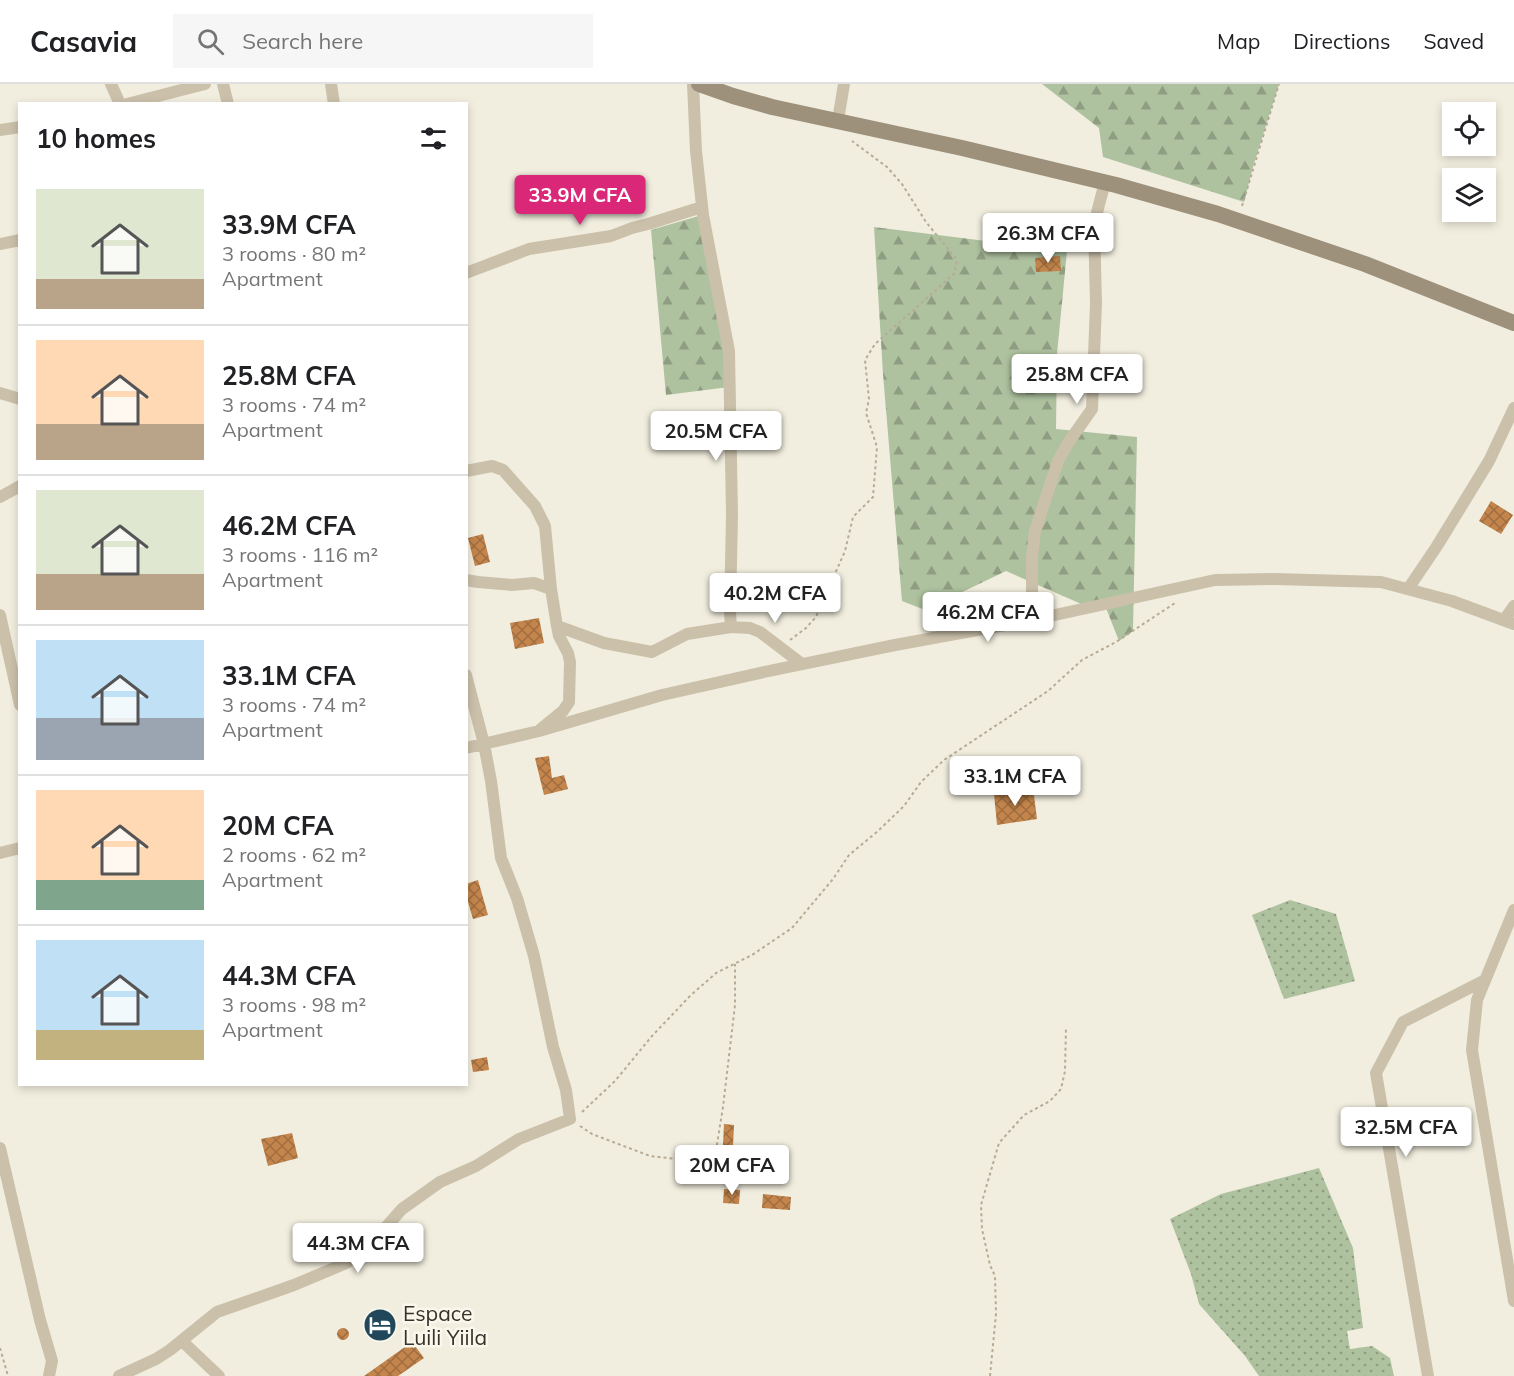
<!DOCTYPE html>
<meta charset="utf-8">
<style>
:root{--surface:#fff;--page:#f6f6f6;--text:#202124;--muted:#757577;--line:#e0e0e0;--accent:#db2777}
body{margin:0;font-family:Mulish,sans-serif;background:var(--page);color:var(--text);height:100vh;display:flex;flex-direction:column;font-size:22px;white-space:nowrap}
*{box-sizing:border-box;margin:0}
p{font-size:20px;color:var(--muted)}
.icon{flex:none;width:33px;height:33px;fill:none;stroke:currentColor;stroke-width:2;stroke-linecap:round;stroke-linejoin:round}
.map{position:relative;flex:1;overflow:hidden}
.details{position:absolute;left:18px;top:18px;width:450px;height:984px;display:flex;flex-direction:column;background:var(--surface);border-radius:0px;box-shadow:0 3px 9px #0003}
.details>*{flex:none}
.fabs{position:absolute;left:1442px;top:18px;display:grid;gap:12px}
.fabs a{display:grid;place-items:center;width:54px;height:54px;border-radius:0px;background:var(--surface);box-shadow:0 3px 9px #0003;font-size:30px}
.price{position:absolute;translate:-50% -51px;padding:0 14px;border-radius:6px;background:#fff;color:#222;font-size:20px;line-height:39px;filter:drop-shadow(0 2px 3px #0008)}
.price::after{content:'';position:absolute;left:50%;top:36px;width:18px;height:14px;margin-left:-9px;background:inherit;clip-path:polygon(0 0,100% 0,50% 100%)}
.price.current{background:var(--accent);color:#fff}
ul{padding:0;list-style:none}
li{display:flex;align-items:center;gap:18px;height:150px;padding:0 18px}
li+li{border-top:2px solid var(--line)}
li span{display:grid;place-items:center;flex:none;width:168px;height:120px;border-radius:0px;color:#555}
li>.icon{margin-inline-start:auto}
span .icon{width:72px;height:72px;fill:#fffc;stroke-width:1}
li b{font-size:26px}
h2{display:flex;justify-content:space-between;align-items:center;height:72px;padding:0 18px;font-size:26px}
header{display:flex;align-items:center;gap:36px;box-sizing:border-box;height:84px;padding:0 30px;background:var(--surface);border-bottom:2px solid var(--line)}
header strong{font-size:28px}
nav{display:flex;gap:33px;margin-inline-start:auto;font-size:21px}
.search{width:420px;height:54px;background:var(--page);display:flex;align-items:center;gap:15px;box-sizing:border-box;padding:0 21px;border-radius:0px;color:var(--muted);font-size:22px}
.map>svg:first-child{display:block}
</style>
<header>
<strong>Casavia</strong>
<div class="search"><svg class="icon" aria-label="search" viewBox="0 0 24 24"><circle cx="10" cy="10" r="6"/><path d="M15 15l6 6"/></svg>Search here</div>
<nav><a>Map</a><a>Directions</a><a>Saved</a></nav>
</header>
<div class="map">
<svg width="1514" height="1292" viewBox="0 0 1514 1292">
<defs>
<pattern id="grass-dots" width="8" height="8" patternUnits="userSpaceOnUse" patternTransform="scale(1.5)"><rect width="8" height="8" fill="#aec29f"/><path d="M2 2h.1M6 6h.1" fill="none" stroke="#8f9e82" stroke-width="1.8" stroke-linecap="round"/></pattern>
<pattern id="forest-firs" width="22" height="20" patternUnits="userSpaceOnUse" patternTransform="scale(1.5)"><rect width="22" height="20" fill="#aec29f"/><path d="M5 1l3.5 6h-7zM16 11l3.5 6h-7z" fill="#8f9e82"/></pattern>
<pattern id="building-cross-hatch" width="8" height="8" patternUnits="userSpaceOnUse" patternTransform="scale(1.5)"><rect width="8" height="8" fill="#c3854c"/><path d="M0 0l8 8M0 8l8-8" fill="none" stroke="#9f6d3f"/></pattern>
</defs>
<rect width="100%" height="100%" fill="#f2eedf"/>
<path fill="url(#grass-dots)" d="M1290 816 1336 830 1355 897 1284 915 1252 831Z
M1319 1084 1353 1164 1363 1244 1347 1247 1350 1265 1372 1262 1390 1274 1394 1292H1259L1245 1272 1199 1220 1191 1190 1170 1135 1221 1110Z"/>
<path fill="url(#forest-firs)" d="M1042 0H1279L1253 83 1244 118 1103 73 1099 44Z
M702 131 729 303 666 311 651 146Z
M874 143 1067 167 1057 270 1056 345 1137 353 1133 547 1119 557 1104 519 1086 522 1006 487 925 526 902 517 883 290Z"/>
<path fill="url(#building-cross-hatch)" d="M1060 172 1061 187 1036 188 1035 174Z
M1491 417 1513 431 1501 450 1479 437Z
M483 450 490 478 475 482 468 454Z
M539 534 544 559 515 565 510 539Z
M549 672 552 694 564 691 568 705 544 711 535 674Z
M1033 704 1037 735 997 741 994 710Z
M478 796 488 831 473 835 466 811V800Z
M487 973 489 986 473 988 471 976Z
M724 1040 734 1041 733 1062 723 1061Z
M292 1049 298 1074 268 1082 261 1055Z
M724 1105 740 1106 739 1120 723 1119Z
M763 1110 791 1113 790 1126 762 1124Z
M337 1250a6 6 0 1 1 12 0a6 6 0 1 1-12 0Z
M412 1258 424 1274 398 1292H364Z"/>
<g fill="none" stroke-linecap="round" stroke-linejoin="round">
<path stroke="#b7ab95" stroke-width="2" stroke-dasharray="3 3" stroke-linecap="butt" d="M1242 122 1279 0
M790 556 806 544 816 533 845 467 853 433 873 413 877 363 866 329 869 315 865 276 875 260 954 190 957 176 926 138 902 100 887 83 852 57
M582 1028 615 997 652 952 690 912 716 889 752 871 792 844 833 795 849 771 878 747 904 722 921 698 944 676 1048 607 1082 576 1116 558 1175 519
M580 1042 592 1050 650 1072 731 1081
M714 1079 723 1023 735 921V880
M0 1264 8 1292
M990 1292 996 1230 995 1192 990 1181 982 1145 981 1121 999 1059 1024 1031 1050 1017 1061 1005 1065 987 1066 943"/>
<path stroke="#cbc1ab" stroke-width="12" d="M111 0 120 20
M223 0 228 20
M331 0 334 20
M127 20 205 0
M838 36 844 0
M0 46 20 43
M0 160 20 156
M466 189 529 165 611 152 632 144 648 140 702 123
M0 309 20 315
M466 387 492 382 503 386 535 422 545 442 551 505
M0 413 20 402
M466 496 478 498 512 501 534 499 551 505 557 542 604 559 652 568 687 550 731 543 730 528 732 430 729 267 703 131 696 67 693 0
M1408 505 1437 462 1489 377 1514 324
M0 531 20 621
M1032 536V473L1035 447 1058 377 1068 359 1092 325 1096 219 1094 140 1105 98
M1504 536 1514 522
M731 543 750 544 760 548 802 580
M541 645 563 627 569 618 570 578 568 569 559 552 557 542
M466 664 539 647 662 611 764 588 895 561 1032 536 1215 496 1275 495 1381 498 1452 517 1514 540
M0 769 20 764
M1514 826 1477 916 1472 966 1514 1217
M0 1064 40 1236 52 1277 49 1292
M182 1257 219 1292
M119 1292 156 1275 170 1266 217 1228 294 1201 344 1180 363 1169 402 1125 440 1098 476 1082 519 1055 570 1035 566 1006 553 963 534 872 517 814 501 774 491 697 484 660 466 591
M1428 1292 1376 989 1403 938 1485 896"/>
<path stroke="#9e917c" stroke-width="16" d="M699 0 733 12 772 23 962 64 1116 101 1218 130 1365 180 1514 239"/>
</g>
<defs>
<g id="hotel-disc" transform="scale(1.725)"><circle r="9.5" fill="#20485a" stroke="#faf7ec"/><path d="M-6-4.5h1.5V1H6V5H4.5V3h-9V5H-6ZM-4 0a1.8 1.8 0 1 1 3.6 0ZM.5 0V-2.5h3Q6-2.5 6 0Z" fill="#fff"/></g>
</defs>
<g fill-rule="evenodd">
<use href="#hotel-disc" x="380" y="1241"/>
</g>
<g text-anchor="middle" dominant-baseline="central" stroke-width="5" stroke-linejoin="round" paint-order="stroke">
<g font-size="21" fill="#39322a" stroke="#faf7ec" text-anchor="start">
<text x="403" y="1229">Espace<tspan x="403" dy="24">Luili Yiila</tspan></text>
</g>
</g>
</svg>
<div class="fabs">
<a><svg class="icon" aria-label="locate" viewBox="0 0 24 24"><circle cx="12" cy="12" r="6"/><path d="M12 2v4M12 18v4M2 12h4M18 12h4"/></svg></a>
<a><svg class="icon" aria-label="layers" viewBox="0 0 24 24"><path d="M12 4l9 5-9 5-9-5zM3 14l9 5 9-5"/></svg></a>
</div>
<b class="price current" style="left:580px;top:142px">33.9M CFA</b>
<b class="price" style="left:1048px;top:180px">26.3M CFA</b>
<b class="price" style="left:1077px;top:321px">25.8M CFA</b>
<b class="price" style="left:716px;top:378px">20.5M CFA</b>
<b class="price" style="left:775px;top:540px">40.2M CFA</b>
<b class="price" style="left:988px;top:559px">46.2M CFA</b>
<b class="price" style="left:1015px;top:723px">33.1M CFA</b>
<b class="price" style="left:1406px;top:1074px">32.5M CFA</b>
<b class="price" style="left:732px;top:1112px">20M CFA</b>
<b class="price" style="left:358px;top:1190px">44.3M CFA</b>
<section class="details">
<h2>10 homes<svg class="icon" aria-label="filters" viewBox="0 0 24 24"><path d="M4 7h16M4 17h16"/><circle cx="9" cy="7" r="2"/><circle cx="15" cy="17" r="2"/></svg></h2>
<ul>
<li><span style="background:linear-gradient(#dfe7d0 75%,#b9a48a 0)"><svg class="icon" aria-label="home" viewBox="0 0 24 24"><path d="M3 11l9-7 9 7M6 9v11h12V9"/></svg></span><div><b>33.9M CFA</b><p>3 rooms · 80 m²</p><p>Apartment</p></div></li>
<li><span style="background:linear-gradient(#ffd9b3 70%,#b9a48a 0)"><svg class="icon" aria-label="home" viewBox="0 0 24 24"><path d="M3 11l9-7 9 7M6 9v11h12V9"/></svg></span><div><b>25.8M CFA</b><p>3 rooms · 74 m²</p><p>Apartment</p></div></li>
<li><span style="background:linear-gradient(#dfe7d0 70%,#b9a48a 0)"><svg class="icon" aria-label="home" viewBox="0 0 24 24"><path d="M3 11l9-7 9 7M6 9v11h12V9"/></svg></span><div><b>46.2M CFA</b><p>3 rooms · 116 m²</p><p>Apartment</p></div></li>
<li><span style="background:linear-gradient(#bfe0f5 65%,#9aa5b1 0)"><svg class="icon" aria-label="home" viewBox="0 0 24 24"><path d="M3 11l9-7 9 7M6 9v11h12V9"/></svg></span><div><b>33.1M CFA</b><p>3 rooms · 74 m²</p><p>Apartment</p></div></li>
<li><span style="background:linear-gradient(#ffd9b3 75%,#7fa58c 0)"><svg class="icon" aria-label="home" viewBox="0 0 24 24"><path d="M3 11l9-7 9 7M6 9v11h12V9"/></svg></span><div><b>20M CFA</b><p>2 rooms · 62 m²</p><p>Apartment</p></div></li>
<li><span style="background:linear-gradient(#bfe0f5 75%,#c2b280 0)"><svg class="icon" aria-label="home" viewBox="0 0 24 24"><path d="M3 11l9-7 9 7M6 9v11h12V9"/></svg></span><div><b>44.3M CFA</b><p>3 rooms · 98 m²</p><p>Apartment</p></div></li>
</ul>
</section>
</div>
